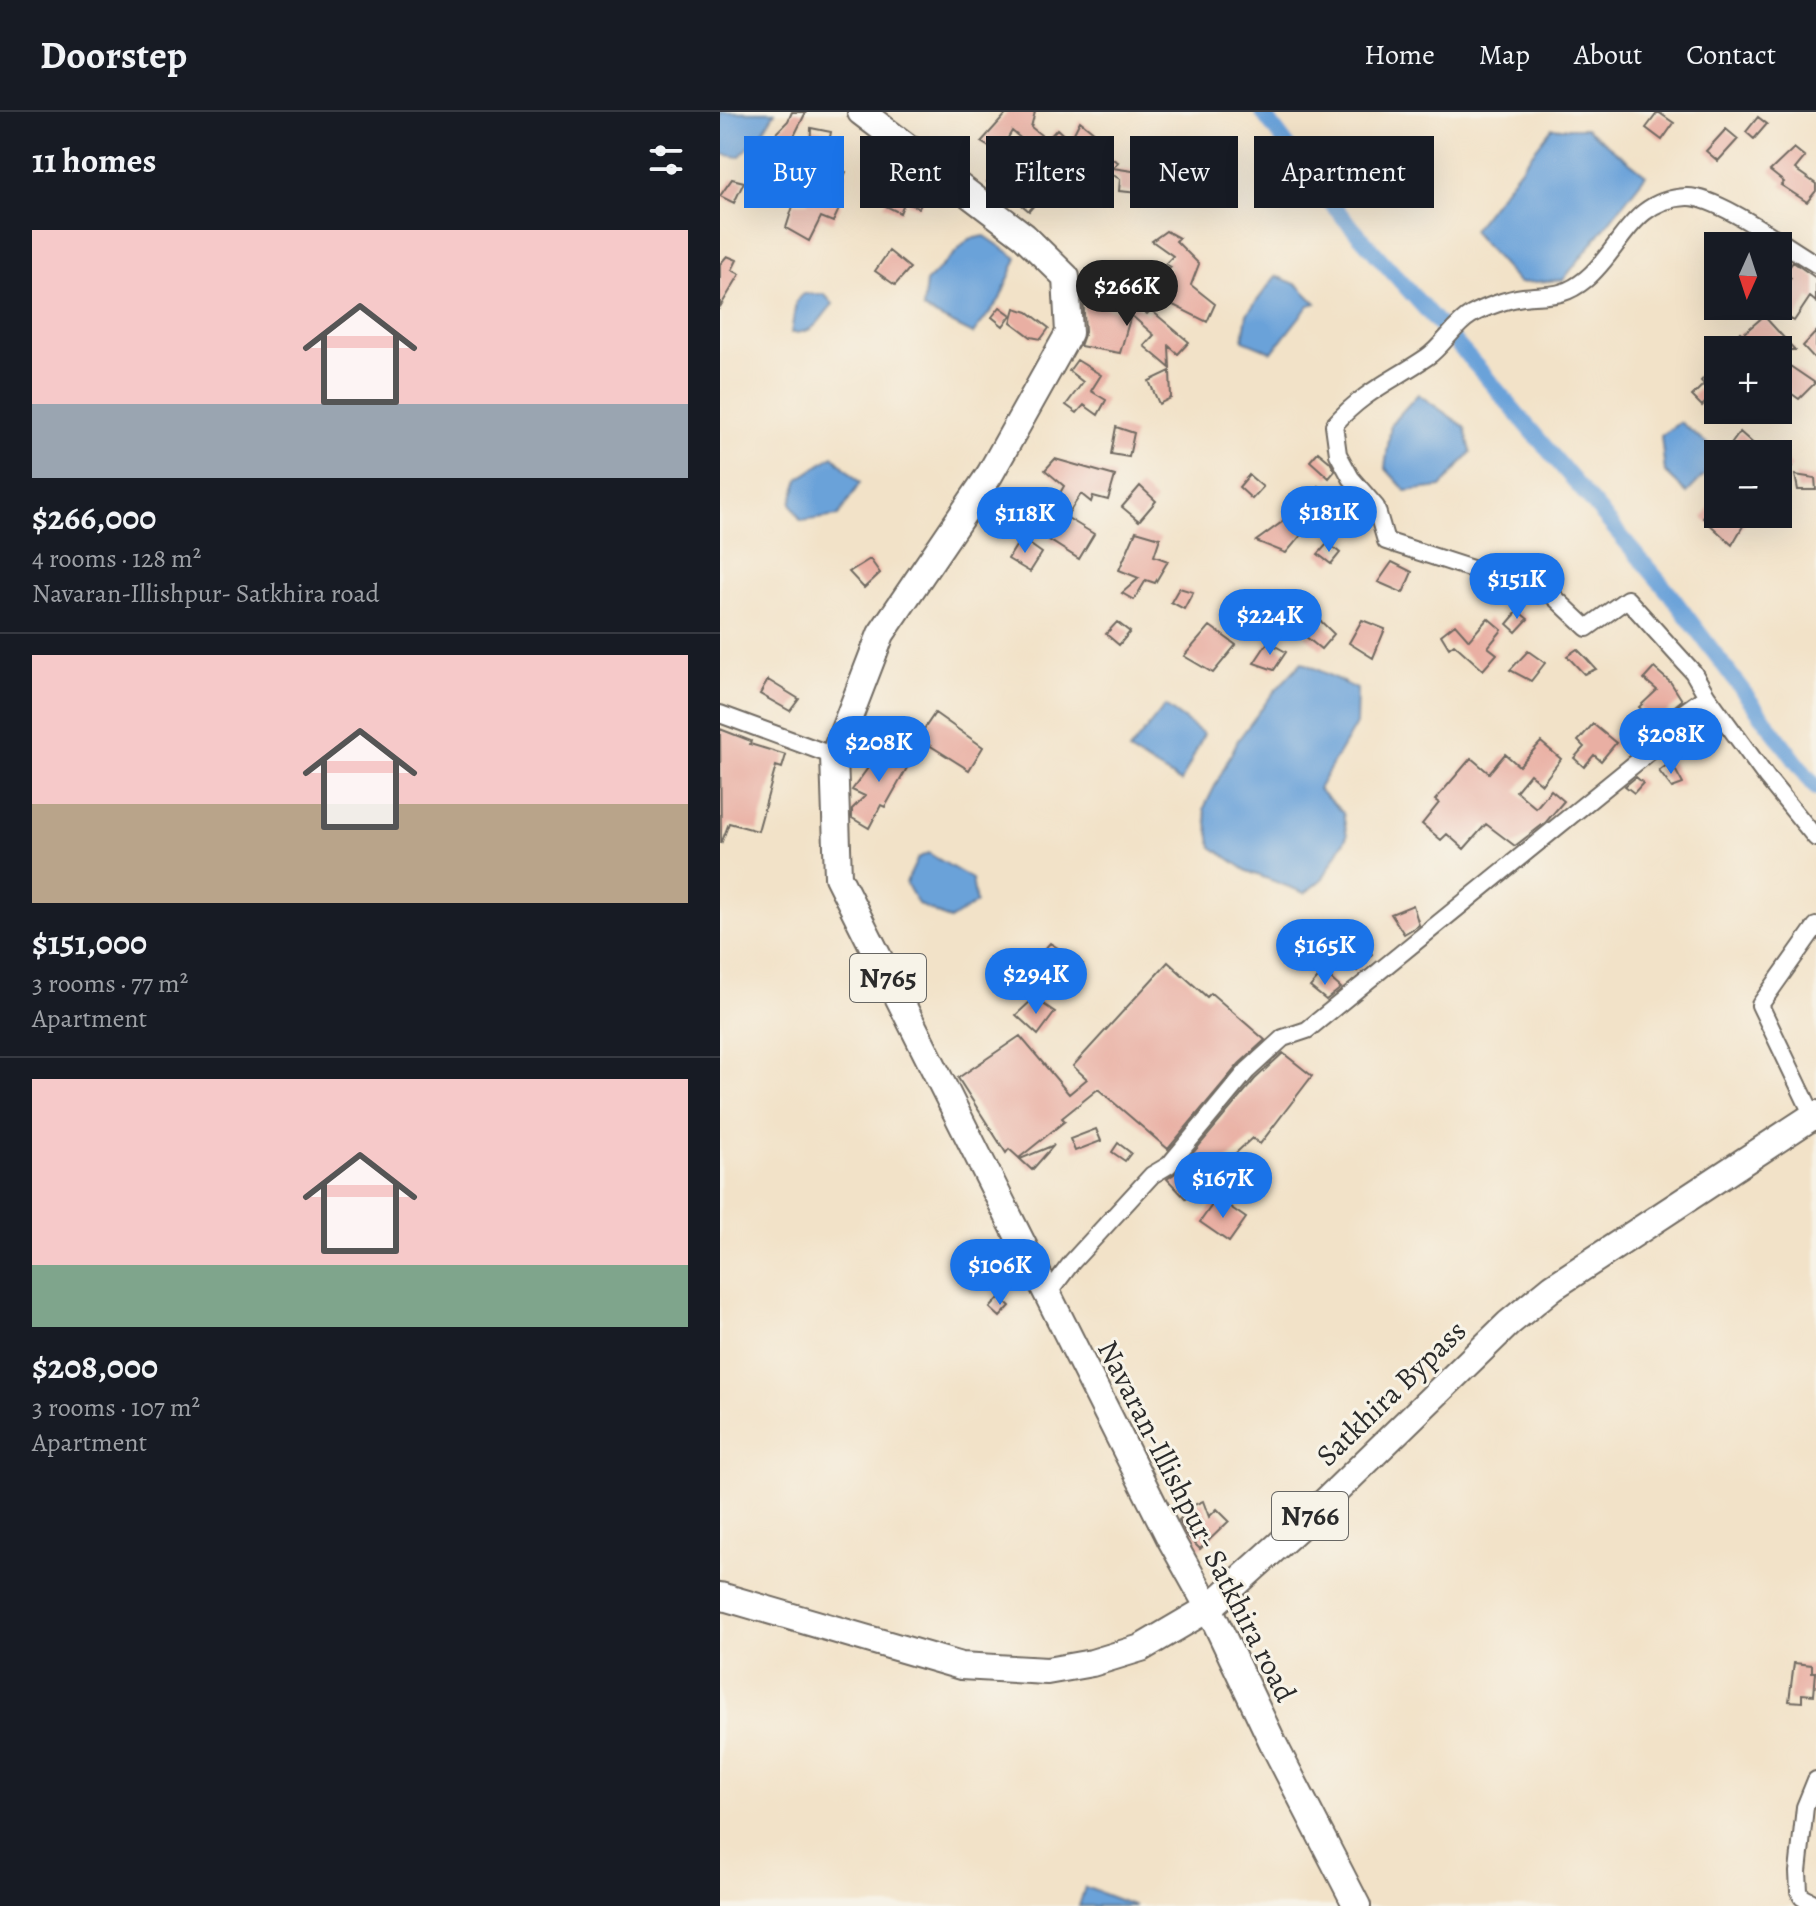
<!DOCTYPE html>
<meta charset="utf-8">
<style>
:root{--surface:#171b24;--page:#20242c;--text:#f1f3f6;--muted:#9ea1a6;--line:#363941;--accent:#1a73e8}
body{margin:0;font-family:Alegreya,serif;background:var(--page);color:var(--text);height:100vh;display:flex;flex-direction:column;font-size:30px;white-space:nowrap}
*{box-sizing:border-box;margin:0}
p{font-size:26px;color:var(--muted)}
.icon{flex:none;width:44px;height:44px;fill:none;stroke:currentColor;stroke-width:2;stroke-linecap:round;stroke-linejoin:round}
.map{position:relative;flex:1;overflow:hidden}
.side{display:flex;flex-direction:column;background:var(--surface);width:720px}
.side>*{flex:none}
.hud{position:absolute;left:24px;top:24px;width:760px;height:72px;display:flex;gap:16px}
.needle{width:52px;rotate:183deg}
.buttons{position:absolute;left:984px;top:120px;display:grid;gap:16px}
.buttons a{display:grid;place-items:center;width:88px;height:88px;border-radius:0px;background:var(--surface);box-shadow:0 8px 32px #0002;font-size:40px}
.price{position:absolute;translate:-50% -68px;padding:0 18px;border-radius:28px;background:var(--accent);color:#fff;font-size:26px;line-height:52px;filter:drop-shadow(0 2px 4px #0008)}
.price::after{content:'';position:absolute;left:50%;top:48px;width:24px;height:18px;margin-left:-12px;background:inherit;clip-path:polygon(0 0,100% 0,50% 100%)}
.price.active{background:#222;color:#fff}
ul{padding:0;list-style:none}
li{display:grid;align-content:center;gap:16px;height:424px;padding:0 32px}
li+li{border-top:2px solid var(--line)}
li span{display:grid;place-items:center;height:248px;border-radius:0px;color:#555}
li>.icon{margin-inline-start:auto}
span .icon{width:144px;height:144px;fill:#fffc;stroke-width:1}
li b{font-size:34px}
h2{display:flex;justify-content:space-between;align-items:center;height:96px;padding:0 32px;font-size:34px}
.chip{padding:0 28px;border-radius:0px;background:var(--surface);box-shadow:0 8px 32px #0002;font-size:28px;line-height:72px}
.chip.active{background:var(--accent);color:#fff}
header{display:flex;align-items:center;gap:48px;box-sizing:border-box;height:112px;padding:0 40px;background:var(--surface);border-bottom:2px solid var(--line)}
header strong{font-size:38px}
nav{display:flex;gap:44px;margin-inline-start:auto;font-size:28px}
main{display:flex;flex:1;min-height:0}
.map>svg:first-child{display:block}
</style>
<header>
<strong>Doorstep</strong>
<nav><a>Home</a><a>Map</a><a>About</a><a>Contact</a></nav>
</header>
<main>
<section class="side">
<h2>11 homes<svg class="icon" aria-label="filters" viewBox="0 0 24 24"><path d="M4 7h16M4 17h16"/><circle cx="9" cy="7" r="2"/><circle cx="15" cy="17" r="2"/></svg></h2>
<ul>
<li><span style="background:linear-gradient(#f6c9c9 70%,#9aa5b1 0)"><svg class="icon" aria-label="home" viewBox="0 0 24 24"><path d="M3 11l9-7 9 7M6 9v11h12V9"/></svg></span><div><b>$266,000</b><p>4 rooms · 128 m²</p><p>Navaran-Illishpur- Satkhira road</p></div></li>
<li><span style="background:linear-gradient(#f6c9c9 60%,#b9a48a 0)"><svg class="icon" aria-label="home" viewBox="0 0 24 24"><path d="M3 11l9-7 9 7M6 9v11h12V9"/></svg></span><div><b>$151,000</b><p>3 rooms · 77 m²</p><p>Apartment</p></div></li>
<li><span style="background:linear-gradient(#f6c9c9 75%,#7fa58c 0)"><svg class="icon" aria-label="home" viewBox="0 0 24 24"><path d="M3 11l9-7 9 7M6 9v11h12V9"/></svg></span><div><b>$208,000</b><p>3 rooms · 107 m²</p><p>Apartment</p></div></li>
</ul>
</section>
<div class="map">
<svg width="1096" height="1794" viewBox="0 0 1096 1794">
<rect width="100%" height="100%" fill="#f7f3e8"/>
<filter id="ink" filterUnits="userSpaceOnUse"><feTurbulence type="fractalNoise" baseFrequency=".0125" numOctaves="2"/><feDisplacementMap in="SourceGraphic" scale="16" xChannelSelector="R" yChannelSelector="G"/><feConvolveMatrix kernelMatrix="1 2 1 2 8 2 1 2 1" color-interpolation-filters="sRGB"/></filter>
<filter id="wash" filterUnits="userSpaceOnUse"><feTurbulence type="fractalNoise" baseFrequency=".006" numOctaves="4" result="noise"/><feDisplacementMap in="SourceGraphic" scale="32" xChannelSelector="R" yChannelSelector="G"/><feGaussianBlur stdDeviation="1.8" result="paint"/><feColorMatrix in="noise" values="0 0 0 0 0 0 0 0 0 0 0 0 0 0 0 0 0 1.4 0 .05"/><feComposite in="paint" operator="in"/></filter>
<g filter="url(#wash)">
<rect width="100%" height="100%" fill="#f2e2c8"/>
<path fill="#6ba2d9" stroke="#4b6682" stroke-width="2" d="M0 0H55L41 23 19 45 0 42Z
M832 16H866L926 63 843 168 799 171 752 119Z
M265 124 297 146 280 187 253 222 203 197 206 170 249 127Z
M556 164 578 173 596 191 589 193 552 240 523 228 527 202Z
M83 182H104L113 192C97 209 97 221 71 221L76 190Z
M698 282 745 315 751 340 721 375 686 379 665 356 671 312Z
M960 310 990 334 993 354 967 381 945 360 941 324Z
M113 344 140 371 118 404 81 409 71 391 79 367Z
M582 550 637 577 636 612 598 677 623 701 627 724 603 766 585 781 527 759 492 735 484 696 518 628 554 580Z
M445 594 484 622 461 670 409 639Z
M208 741 252 767 256 791 230 808 198 792 186 771 198 746Z
M365 1775 415 1794H359Z"/>
<g fill="none" stroke-linecap="round" stroke-linejoin="round">
<path stroke="#6ba2d9" stroke-width="16" d="M542 0 613 94 760 258 950 482 1096 676"/>
</g>
<g id="blocks">
<path fill="#e9afa3" d="M72 0H86L67 38 50 27 68 9Z
M288 0H315L311 15 327 28 337 17 350 29 360 9 386 30 380 41 363 31 339 57 361 81 354 92 328 77 309 99 282 76 279 80 267 70 281 54 298 68 300 65 302 67 322 44 292 19 279 41 261 30Z
M938 0 954 11 942 28 926 16Z
M1038 5 1047 12 1034 27 1026 20Z
M91 16 111 20 105 51 126 60 113 89 121 93 113 110 101 105 89 129 66 116 74 91H88Z
M1006 17 1018 27 998 49 986 39Z
M1074 36 1085 45 1075 57 1096 72V79L1087 90 1061 73 1064 70 1050 59Z
M385 43 398 50 393 56 419 60V81L399 79 400 67 377 54Z
M12 67 24 70 14 91 0 84Z
M195 75 207 80 199 96 187 91Z
M171 77 187 84 180 101 164 93Z
M446 119 459 126 456 129 479 152 471 173 495 192 487 210 441 187 445 182 435 173 451 155 445 152 453 144 432 129Z
M169 139 190 156 175 173 155 159Z
M7 144 17 148 12 158 20 162 0 195V152Z
M1073 150 1096 166V190L1090 185 1074 209 1058 199V180L1071 166 1065 161Z
M380 181V194L395 198 406 185 427 202 431 198 469 230 458 242 449 234 450 256 424 234 434 223 411 203 400 241 360 234 365 220 363 182Z
M280 195 291 203 283 214 272 205Z
M295 196 308 200 329 216 321 227 311 225 291 210Z
M1044 204 1075 238H1019L1011 231 1021 220 1023 222Z
M1096 220V248L1083 234Z
M357 248 381 263 371 279 386 288 378 303 364 293 357 301 346 293 363 270 349 259Z
M1070 254 1095 271 1079 287 1058 272V265Z
M990 258 998 263V302L986 290 982 294 972 284 984 272 981 269Z
M450 259 451 286 439 292 429 269Z
M396 315 414 321 409 345 391 342Z
M1020 320 1045 342H1004Z
M598 340 610 350 615 359 609 366 590 349Z
M1058 342 1072 354 1058 369Z
M335 347 395 364 388 388 373 384 371 390 361 382 346 405 333 393 344 374 325 358Z
M529 363 543 375 532 387 519 375Z
M1075 363 1095 366 1096 378H1078Z
M420 374 436 389 419 409 402 395Z
M598 374 617 388 607 405 586 394Z
M998 380V402H1020L1027 407 1012 433 983 406Z
M569 398 589 414 566 441 536 429 562 410Z
M346 405 374 422 359 447 329 428Z
M416 419 440 426 434 444 448 449 435 471 426 468 414 488 402 481 419 466 399 458Z
M301 426 322 441 310 460 288 447Z
M608 431 620 441 611 452 598 442Z
M150 447 160 461 144 476 129 460Z
M672 450 692 460 683 481 658 470Z
M459 476 473 480 464 497 451 490Z
M577 486 614 522 601 537 585 524 591 517 567 497Z
M798 499 808 507 796 520 787 512Z
M768 506 782 518 768 535 777 542 763 558 734 532 729 536 721 523 735 512 749 528Z
M642 508 665 517 653 546 629 531Z
M397 510 410 520 399 533 386 522Z
M490 514 516 533 493 561 464 544Z
M548 530 566 540 554 558 534 551Z
M857 537 866 546 876 557 864 562 847 544Z
M808 539 825 551 811 569 790 558Z
M934 556 951 571 962 588 938 608 918 635 904 624 924 600 919 595 937 578 924 567Z
M48 568 79 587 70 599 40 582Z
M215 601 263 635 249 658 198 626Z
M974 606 987 625 977 634 961 617Z
M873 612 896 631 881 649 874 643 864 655 854 646 864 635 858 629Z
M0 617 31 629 30 632 66 643 62 656 56 654 38 719 9 711 1 732Z
M821 630 841 647 822 672 810 662 796 679 816 696 831 678 844 689 826 710 795 734 766 712 744 737 727 722 721 728 702 712 719 691 715 688 751 646 769 661 785 642 799 654Z
M163 635 192 647 165 695 161 693 149 716 132 706V697L145 684 132 678Z
M951 650 963 672 952 676 939 659Z
M916 665 923 671 914 681 905 674Z
M693 793 699 813 684 822 671 802Z
M629 822 652 842 637 859 614 839Z
M330 831 363 852 343 877 314 849Z
M448 850 487 885 491 881 545 928 519 952 448 1037 378 977 342 1006 345 1009 299 1046 289 1037 286 1041 238 966 300 924 349 982 367 967 353 954Z
M603 860 621 876 606 888 590 875Z
M314 886 335 900 318 923 296 903Z
M563 941 592 964 540 1032 532 1026 466 1087 447 1067 457 1060 535 967Z
M376 1017 381 1029 355 1039 350 1027Z
M398 1031 411 1041 405 1049 392 1040Z
M334 1033 312 1058 300 1047Z
M497 1086 526 1106 509 1130 480 1110Z
M280 1185 290 1194 280 1205 270 1196Z
M483 1389 489 1405 497 1397 509 1409 480 1437 467 1424 459 1408 476 1392Z
M1074 1551 1092 1553V1560H1096L1094 1583 1082 1582V1590L1069 1589Z"/>
</g>
</g>
<g filter="url(#ink)">
<use href="#blocks" fill-opacity="0" stroke="#716b62" stroke-width="2"/>
<g fill="none" stroke-linecap="round" stroke-linejoin="round">
<g stroke="#716b62" stroke-width="20">
<path id="minor" d="M1096 152C1067 135 998 84 967 85 911 87 902 137 866 167 843 186 829 182 803 185 788 187 765 195 751 203 734 213 723 234 707 245 672 269 644 279 614 313L618 342 631 366 656 395 666 429 832 483 867 516 907 487 973 560 987 584 1047 666 1096 726
M0 602 114 644
M1096 1010 1040 893 1096 814
M327 1183 352 1150 432 1063 449 1053 527 959 563 926 587 918 928 641C942 614 962 601 987 584
M1096 1668 1085 1695 1078 1760 1079 1779 1082 1785 1096 1792"/>
</g>
<g stroke="#716b62" stroke-width="30">
<path id="trunk" d="M141 0 304 124 346 165 349 221 270 362 161 522 114 644 118 765 451 1428 489 1496 553 1631 637 1794
M0 1484 241 1554 327 1559 372 1551 421 1536 489 1496 582 1412 789 1211 833 1175 1096 1002"/>
</g>
<use href="#minor" stroke="#fff" stroke-width="16"/>
<use href="#trunk" stroke="#fff" stroke-width="26"/>
</g>
</g>
<g text-anchor="middle" dominant-baseline="central" stroke-width="6" stroke-linejoin="round" paint-order="stroke">
<g fill="#f7f3e8" stroke="#686764" stroke-width="2">
<rect x="130" y="842" width="76" height="48" rx="6"/>
<rect x="552" y="1380" width="76" height="48" rx="6"/>
</g>
<g font-size="28" font-weight="bold" fill="#2b2b2b">
<text x="168" y="866">N765</text>
<text x="590" y="1404">N766</text>
</g>
<g font-size="30" fill="#2b2b2b" stroke="#f7f3e8">
<text transform="translate(671 1281) rotate(-44)">Satkhira Bypass</text>
<text transform="translate(477 1409) rotate(63)">Navaran-Illishpur- Satkhira road</text>
</g>
</g>
</svg>
<div class="buttons">
<a><svg class="needle" viewBox="-14 -14 28 28"><path d="M0-13l5 13h-10z" fill="#e53935"/><path d="M0 13l5-13h-10z" fill="#9ea1a6"/></svg></a>
<a>+</a>
<a>−</a>
</div>
<b class="price active" style="left:407px;top:216px">$266K</b>
<b class="price" style="left:609px;top:442px">$181K</b>
<b class="price" style="left:305px;top:443px">$118K</b>
<b class="price" style="left:797px;top:509px">$151K</b>
<b class="price" style="left:550px;top:545px">$224K</b>
<b class="price" style="left:951px;top:664px">$208K</b>
<b class="price" style="left:159px;top:672px">$208K</b>
<b class="price" style="left:605px;top:875px">$165K</b>
<b class="price" style="left:316px;top:904px">$294K</b>
<b class="price" style="left:503px;top:1108px">$167K</b>
<b class="price" style="left:280px;top:1195px">$106K</b>
<div class="hud">
<a class="chip active">Buy</a>
<a class="chip">Rent</a>
<a class="chip">Filters</a>
<a class="chip">New</a>
<a class="chip">Apartment</a>
</div>
</div>
</main>
